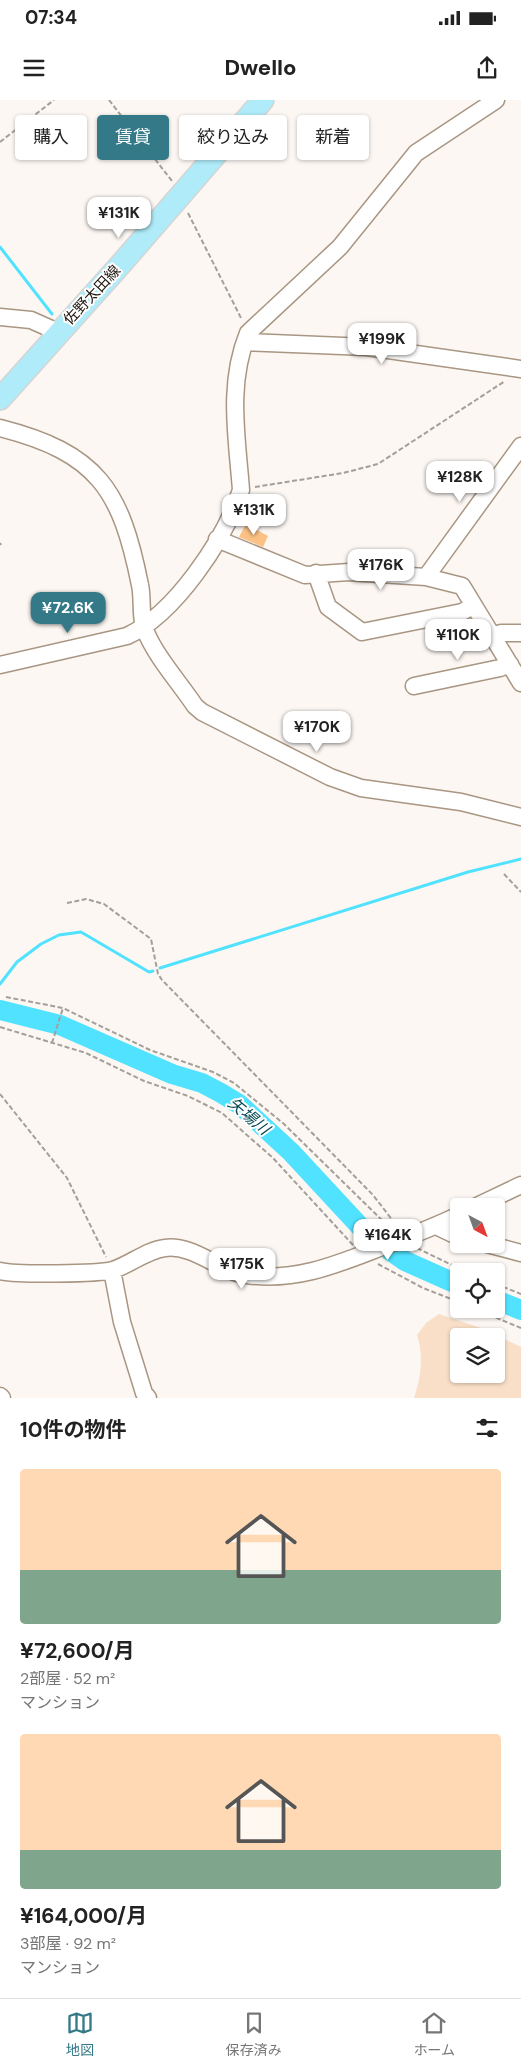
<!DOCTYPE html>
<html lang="ja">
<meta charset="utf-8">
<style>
:root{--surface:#fff;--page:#f6f6f6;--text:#222;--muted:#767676;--line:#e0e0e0;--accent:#347987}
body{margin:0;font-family:"DM Sans","Noto Sans JP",sans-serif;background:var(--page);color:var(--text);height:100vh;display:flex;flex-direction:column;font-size:19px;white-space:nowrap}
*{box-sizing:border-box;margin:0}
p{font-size:16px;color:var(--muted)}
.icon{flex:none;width:28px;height:28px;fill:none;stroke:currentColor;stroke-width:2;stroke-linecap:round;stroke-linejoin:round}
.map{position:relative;height:1298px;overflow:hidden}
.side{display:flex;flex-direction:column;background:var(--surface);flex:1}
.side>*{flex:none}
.hud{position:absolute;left:15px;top:15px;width:491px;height:45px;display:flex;gap:10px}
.needle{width:32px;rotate:139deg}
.buttons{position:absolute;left:450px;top:1098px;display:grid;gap:10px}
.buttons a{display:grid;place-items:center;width:55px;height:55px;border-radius:5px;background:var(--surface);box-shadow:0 1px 4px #0004;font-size:25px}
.price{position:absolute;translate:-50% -42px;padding:0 11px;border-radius:10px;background:#fff;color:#222;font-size:16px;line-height:32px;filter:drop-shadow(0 1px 2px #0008)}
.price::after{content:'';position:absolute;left:50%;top:30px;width:15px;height:11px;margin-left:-8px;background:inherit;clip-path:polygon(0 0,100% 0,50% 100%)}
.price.current{background:var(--accent);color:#fff}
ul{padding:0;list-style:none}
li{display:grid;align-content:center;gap:10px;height:265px;padding:0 20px}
li span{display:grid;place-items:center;height:155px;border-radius:5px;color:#555}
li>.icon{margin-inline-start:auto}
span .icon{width:90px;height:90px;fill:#fffc;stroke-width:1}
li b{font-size:21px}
h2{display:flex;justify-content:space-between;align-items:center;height:60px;padding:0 20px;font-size:21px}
.tag{padding:0 18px;border-radius:5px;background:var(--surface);box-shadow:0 1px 4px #0004;font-size:18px;line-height:45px}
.tag.current{background:var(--accent);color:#fff}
.status{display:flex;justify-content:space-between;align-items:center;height:35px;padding:0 25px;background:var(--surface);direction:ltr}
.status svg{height:14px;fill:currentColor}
header{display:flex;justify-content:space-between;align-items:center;height:65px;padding:0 20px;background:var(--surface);font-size:22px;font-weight:800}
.tab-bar{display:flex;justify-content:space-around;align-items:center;height:70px;border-top:1px solid var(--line);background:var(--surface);font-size:14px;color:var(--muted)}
.tab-bar a{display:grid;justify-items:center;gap:2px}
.tab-bar .current{color:var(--accent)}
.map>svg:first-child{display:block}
</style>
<div class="status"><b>07:34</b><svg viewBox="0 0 49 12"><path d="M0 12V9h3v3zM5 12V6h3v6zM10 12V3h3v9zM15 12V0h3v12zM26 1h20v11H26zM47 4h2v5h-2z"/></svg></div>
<header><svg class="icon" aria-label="menu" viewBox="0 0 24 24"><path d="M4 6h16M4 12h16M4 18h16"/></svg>Dwello<svg class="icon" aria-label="share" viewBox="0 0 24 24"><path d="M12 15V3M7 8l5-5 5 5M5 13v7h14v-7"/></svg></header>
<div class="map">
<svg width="521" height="1298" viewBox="0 0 521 1298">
<rect width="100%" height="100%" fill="#fcf7f3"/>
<path fill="#f9dfc7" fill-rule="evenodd" d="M439 1214 484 1229 521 1247V1298H414C421 1277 424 1257 417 1235L426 1223ZM459 1236H496V1274H459Z"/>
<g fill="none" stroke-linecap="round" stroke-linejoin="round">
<path stroke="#50e2ff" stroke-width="3" d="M0 147 52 214
M160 868 468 772 521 759
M0 884 17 862 41 844 59 835 81 832 149 872 153 871"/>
<path stroke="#50e2ff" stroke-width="20" d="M0 910 60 925 172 974 202 983 221 993 239 1004 291 1052 368 1135 405 1161 459 1185
M496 1200 521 1210"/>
</g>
<path fill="#fcc285" d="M246 424 268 436 263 447 239 437Z"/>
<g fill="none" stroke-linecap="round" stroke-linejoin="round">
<g stroke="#a99682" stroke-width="19">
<path id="minor" d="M0 217 31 220 58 232
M245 242 367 247 521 269
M0 328C98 353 121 390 140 485 143 497 140 520 145 530 156 557 179 582 195 606L202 612 330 677 361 688 461 702 521 717
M217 439 305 475 349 472 426 477 462 486 521 583
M316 473 328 507 362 532 462 512 473 506
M426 477 521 346
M493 536 501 533H521
M0 565 127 536C175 514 225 439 241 390 237 337 227 284 248 233L340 147 416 53 496 0
M414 586 500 568 510 564
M477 1106 521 1085
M436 1126 459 1137
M487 1144 521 1153
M112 1170 122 1222 144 1293 148 1298
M0 1171C16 1175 98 1174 113 1170 131 1164 147 1150 165 1148 194 1144 220 1172 247 1175 296 1182 338 1164 382 1147 408 1137 434 1127 459 1115
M0 1296 2 1298"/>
</g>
<g stroke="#d6d5d4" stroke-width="24">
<path id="major" d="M0 299 121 164 263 0"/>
</g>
<path stroke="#a59f99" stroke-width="2" stroke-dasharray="5 2.5" stroke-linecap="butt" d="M109 0 172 81
M0 42 54 0
M188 113 242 220
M255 387 343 373 378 364 505 281
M0 443 1 445
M504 774 521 792
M67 803 86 799 104 804 151 839 158 874 162 880 373 1095 397 1126
M6 897 63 908 150 950 213 972 234 983 284 1024 391 1129
M0 927 86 953 144 981 188 996 222 1013 273 1058 353 1145
M52 943 63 908
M0 994 67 1078 106 1157
M417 1148 464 1171
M378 1164 423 1188 459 1202
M496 1184 521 1194
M475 1209 521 1228"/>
<use href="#minor" stroke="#fff" stroke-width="16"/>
<use href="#major" stroke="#afebf8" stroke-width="21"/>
</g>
<g text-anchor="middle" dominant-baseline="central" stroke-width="4" stroke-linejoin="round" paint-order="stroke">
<g font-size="15" fill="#1e170f" stroke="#fff">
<text transform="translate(92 195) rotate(-47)">佐野太田線</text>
</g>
<g font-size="16" font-style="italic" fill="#054854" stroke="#fff">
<text transform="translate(249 1016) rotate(40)">矢場川</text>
</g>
</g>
</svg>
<div class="buttons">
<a><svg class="needle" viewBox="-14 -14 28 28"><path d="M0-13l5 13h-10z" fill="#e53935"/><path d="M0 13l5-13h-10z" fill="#767676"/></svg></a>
<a><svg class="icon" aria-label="locate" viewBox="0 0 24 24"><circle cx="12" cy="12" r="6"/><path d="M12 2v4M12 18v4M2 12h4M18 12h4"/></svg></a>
<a><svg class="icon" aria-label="layers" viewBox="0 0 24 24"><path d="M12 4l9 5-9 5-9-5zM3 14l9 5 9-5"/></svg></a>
</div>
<b class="price" style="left:119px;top:139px">¥131K</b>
<b class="price" style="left:382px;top:265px">¥199K</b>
<b class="price" style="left:460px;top:403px">¥128K</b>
<b class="price" style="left:254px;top:436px">¥131K</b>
<b class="price" style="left:381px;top:491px">¥176K</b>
<b class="price current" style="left:68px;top:534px">¥72.6K</b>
<b class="price" style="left:458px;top:561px">¥110K</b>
<b class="price" style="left:317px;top:653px">¥170K</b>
<b class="price" style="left:388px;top:1161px">¥164K</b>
<b class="price" style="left:242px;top:1190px">¥175K</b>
<div class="hud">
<a class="tag">購入</a>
<a class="tag current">賃貸</a>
<a class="tag">絞り込み</a>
<a class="tag">新着</a>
</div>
</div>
<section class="side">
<h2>10件の物件<svg class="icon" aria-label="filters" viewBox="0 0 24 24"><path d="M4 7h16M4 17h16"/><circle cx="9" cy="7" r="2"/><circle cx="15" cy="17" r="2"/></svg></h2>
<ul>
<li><span style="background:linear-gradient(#ffd9b3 65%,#7fa58c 0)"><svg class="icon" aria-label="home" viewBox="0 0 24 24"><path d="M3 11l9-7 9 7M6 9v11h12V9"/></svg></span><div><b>¥72,600/月</b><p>2部屋 · 52 m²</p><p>マンション</p></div></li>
<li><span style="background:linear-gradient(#ffd9b3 75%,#7fa58c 0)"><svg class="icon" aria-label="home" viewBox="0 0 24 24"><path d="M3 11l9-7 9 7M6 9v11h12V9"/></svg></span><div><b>¥164,000/月</b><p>3部屋 · 92 m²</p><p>マンション</p></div></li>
</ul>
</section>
<nav class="tab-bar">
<a class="current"><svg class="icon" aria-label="map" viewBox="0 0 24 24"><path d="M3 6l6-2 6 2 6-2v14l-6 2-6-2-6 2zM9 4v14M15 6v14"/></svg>地図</a>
<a><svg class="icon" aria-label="saved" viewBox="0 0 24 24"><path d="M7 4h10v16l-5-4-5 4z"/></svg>保存済み</a>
<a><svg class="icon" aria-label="home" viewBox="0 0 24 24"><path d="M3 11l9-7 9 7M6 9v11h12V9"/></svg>ホーム</a>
</nav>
